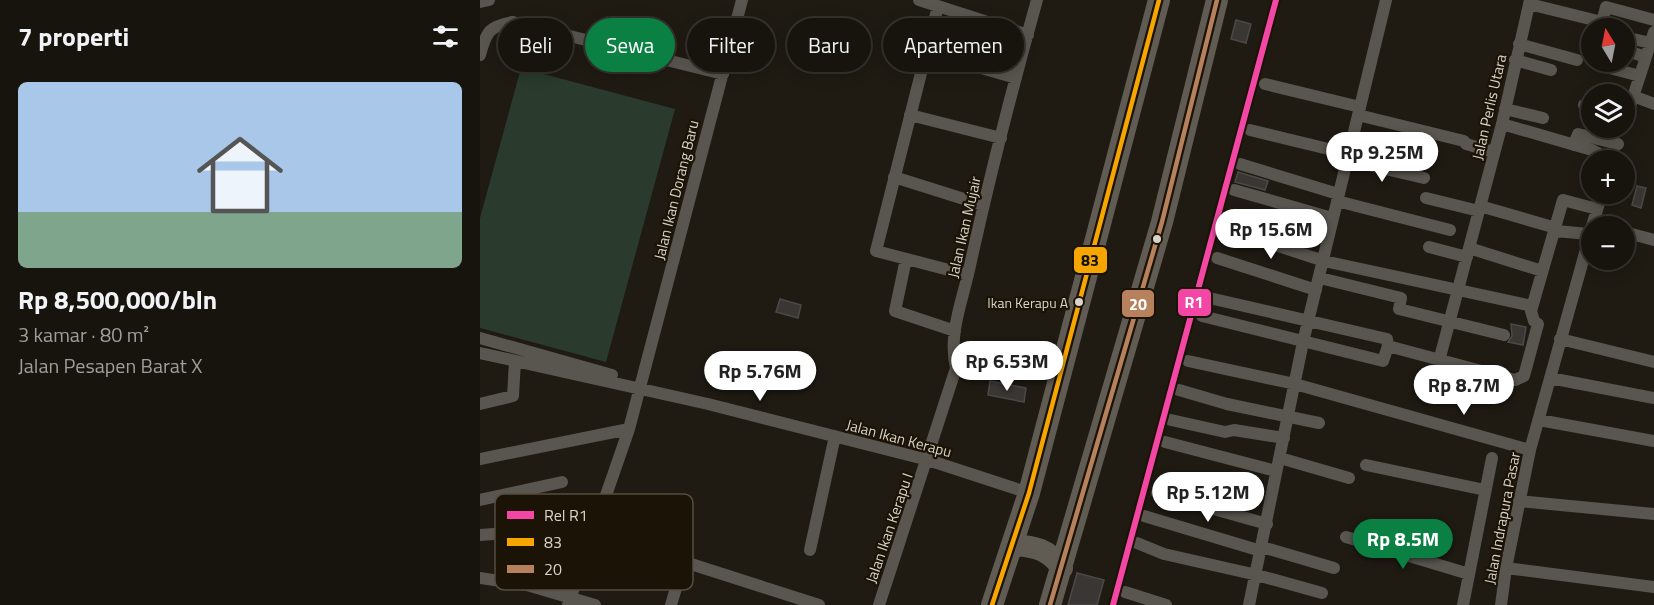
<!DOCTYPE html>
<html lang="id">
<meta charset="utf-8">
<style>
:root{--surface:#17140e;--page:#24211c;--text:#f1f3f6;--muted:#9e9e9e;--line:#36332e;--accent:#0b8043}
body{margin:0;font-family:"Titillium Web",sans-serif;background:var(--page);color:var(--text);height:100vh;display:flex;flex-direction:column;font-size:22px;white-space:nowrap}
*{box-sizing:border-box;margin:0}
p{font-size:20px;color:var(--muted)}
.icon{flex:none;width:33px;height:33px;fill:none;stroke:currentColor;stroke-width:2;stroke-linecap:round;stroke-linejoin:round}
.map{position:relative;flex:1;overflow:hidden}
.sheet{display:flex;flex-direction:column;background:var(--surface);width:480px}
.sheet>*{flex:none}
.hud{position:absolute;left:18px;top:18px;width:570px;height:54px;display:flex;gap:12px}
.needle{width:39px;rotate:350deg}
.controls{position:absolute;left:1101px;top:18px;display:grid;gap:12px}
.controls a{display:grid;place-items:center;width:54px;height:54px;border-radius:50%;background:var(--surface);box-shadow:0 3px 15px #0003,0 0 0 2px var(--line);font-size:30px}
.price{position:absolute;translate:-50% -51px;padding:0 14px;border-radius:21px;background:#fff;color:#222;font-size:20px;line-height:39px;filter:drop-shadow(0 2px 3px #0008)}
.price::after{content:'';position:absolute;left:50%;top:36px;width:18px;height:14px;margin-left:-9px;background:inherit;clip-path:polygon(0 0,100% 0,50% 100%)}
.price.on{background:var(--accent);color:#fff}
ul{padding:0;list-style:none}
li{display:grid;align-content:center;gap:12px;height:318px;padding:0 18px}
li+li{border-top:2px solid var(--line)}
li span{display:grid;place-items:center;height:186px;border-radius:9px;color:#555}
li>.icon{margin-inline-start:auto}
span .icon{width:108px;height:108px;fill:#fffc;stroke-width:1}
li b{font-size:26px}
h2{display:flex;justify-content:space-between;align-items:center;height:72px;padding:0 18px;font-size:26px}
.chip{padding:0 21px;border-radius:27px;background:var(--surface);box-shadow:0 3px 15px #0003,0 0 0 2px var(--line);font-size:21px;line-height:54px}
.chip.on{background:var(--accent);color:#fff}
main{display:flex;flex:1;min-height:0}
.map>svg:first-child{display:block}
</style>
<main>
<section class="sheet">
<h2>7 properti<svg class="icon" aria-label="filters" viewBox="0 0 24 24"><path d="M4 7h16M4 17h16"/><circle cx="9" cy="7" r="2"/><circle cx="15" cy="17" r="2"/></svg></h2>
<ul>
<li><span style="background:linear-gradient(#a9c7e8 70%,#7fa58c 0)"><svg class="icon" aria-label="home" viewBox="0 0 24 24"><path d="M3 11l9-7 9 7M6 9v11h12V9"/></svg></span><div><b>Rp 8,500,000/bln</b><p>3 kamar · 80 m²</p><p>Jalan Pesapen Barat X</p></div></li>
</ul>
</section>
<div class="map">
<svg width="1174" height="605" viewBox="0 0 1174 605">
<rect width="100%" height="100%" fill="#1f1b13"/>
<path fill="#2a3a2d" d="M41 68 195 109 126 362 0 328V218Z"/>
<path fill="#3a3634" stroke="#4c4847" stroke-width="1.5" d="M756 20 771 24 766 43 751 39Z
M758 172 788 181 785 190 755 182Z
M1157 186 1166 188 1161 208 1152 205Z
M300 299 321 305 318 318 296 312Z
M1031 324 1046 327 1043 345 1028 342 1032 336Z
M510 381 546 388 544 402 508 395Z
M597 573 624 580 617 605H588Z"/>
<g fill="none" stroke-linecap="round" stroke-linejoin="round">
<path stroke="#59554f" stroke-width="12" d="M439 0 548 35
M0 2 9 0
M1049 4 1122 22 1124 28
M458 6 396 251 488 275
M1122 22 1126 7 1174 20
M1144 37 1171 43
M1039 44 1097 60
M1144 50 1166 57
M446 52 536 78
M0 55C6 32 9 26 33 22L243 74
M1035 60 1071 70
M1126 67 1160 76
M785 84 880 107
M1153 96 1174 104
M1104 105 1112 107
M1025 109 1063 118
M430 115 521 138
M878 115 984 141 986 144 1014 152
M1022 124 1112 150 1131 160
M1144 125 1174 32
M770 130 869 154
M1094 145 1098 134 1138 144
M867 160 944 178
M760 164 858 194
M414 177 503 205
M754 190 852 218
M946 198 999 211
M857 201 970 230
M1000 206 1076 228
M1112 226 1122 194
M1076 231 1109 234
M1144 232 1174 240
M744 233 780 240 844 261 1052 306
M949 247 987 257
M989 248 1062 271
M737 258 836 290
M426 259 415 311 475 331
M840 278 921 298 919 309 1024 335
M725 297 907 339 908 346 1035 380 1044 376 1058 324 1054 321 1051 311 1083 200 1117 209
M722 316 903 361 908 346
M0 338 132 375
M1080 339 1174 362
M0 353 228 404 448 460 549 493
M708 361 815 384 1050 450
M959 361 1022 124 1050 0
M1070 378 1174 398
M699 390 747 404 839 423
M0 404 33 396 35 361
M691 420 745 432 754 430 804 438
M1059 420 1174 441
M685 442 796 471
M800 458 869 478
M0 459 149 429
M886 465 1005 490
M677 493 787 524
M0 500 82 482
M1039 501 1174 514
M664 516 781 551
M0 535 53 531 111 532 339 605
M866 537 989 574
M657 543 684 554 777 575 842 593
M782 547 854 568
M330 550 355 436
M1026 568 1174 587
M0 578 47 585 115 605
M645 592 686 605
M88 605 149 429 262 0
M191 605 204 561
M399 605 476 368C468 335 482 302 489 270 509 179 532 89 557 0
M769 605 823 342 906 0
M983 605 1012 458
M1021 605 1026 568 1050 450 1112 228"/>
<path stroke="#605c54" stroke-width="22" d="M532 545C554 546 569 549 582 568
M512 605 549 493 679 0
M570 605 682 222 737 0"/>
<g stroke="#1b1305" stroke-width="9">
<path id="bus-1" d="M512 605 549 493 679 0"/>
</g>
<g stroke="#1b1305" stroke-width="9">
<path id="bus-2" d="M570 605 682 222 737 0"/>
</g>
<use href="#bus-1" stroke="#f7a600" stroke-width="4.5"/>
<use href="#bus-2" stroke="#b6815c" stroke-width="4.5"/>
<g stroke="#1b1305" stroke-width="10">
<path id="rail-1" d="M633 605 796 0"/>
</g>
<use href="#rail-1" stroke="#f346a5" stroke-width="6"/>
</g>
<g fill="#d9d3c9" stroke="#1b1305" stroke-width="2">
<circle cx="677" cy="239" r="5"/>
<circle cx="599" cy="302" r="5"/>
</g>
<g text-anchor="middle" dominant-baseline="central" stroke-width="4.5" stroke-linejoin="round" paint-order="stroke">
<g font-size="14" fill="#d9d3c9" stroke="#1b1305" text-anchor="end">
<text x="588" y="302">Ikan Kerapu A</text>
</g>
<g font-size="15" fill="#d9d3c9" stroke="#1b1305">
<text transform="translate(1009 107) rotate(-77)">Jalan Perlis Utara</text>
<text transform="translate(196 190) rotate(-76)">Jalan Ikan Dorang Baru</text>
<text transform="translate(484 227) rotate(-77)">Jalan Ikan Mujair</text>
<text transform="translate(419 438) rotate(15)">Jalan Ikan Kerapu</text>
<text transform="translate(1022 518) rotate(-79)">Jalan Indrapura Pasar</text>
<text transform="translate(409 528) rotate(-71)">Jalan Ikan Kerapu I</text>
</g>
</g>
<rect x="15" y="494" width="198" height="96" rx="9" fill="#1b1305" stroke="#544d40" stroke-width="1.5"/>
<rect x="27" y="511" width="27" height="8" fill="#f346a5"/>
<rect x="27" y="538" width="27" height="8" fill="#f7a600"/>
<rect x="27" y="565" width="27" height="8" fill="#b6815c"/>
<g font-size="16" fill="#d9d3c9">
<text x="64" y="521">Rel R1</text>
<text x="64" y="548">83</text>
<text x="64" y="575">20</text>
</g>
<g stroke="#1b1305" stroke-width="2">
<rect x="593" y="246" width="35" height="28" rx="6" fill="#f7a600"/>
<rect x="697" y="288" width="35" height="29" rx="6" fill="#f346a5"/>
<rect x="641" y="289" width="34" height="29" rx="6" fill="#b6815c"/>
</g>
<g font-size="16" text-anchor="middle" font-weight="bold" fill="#fff">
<text x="714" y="308">R1</text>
<text x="658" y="310">20</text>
</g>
<g font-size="16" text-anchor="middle" font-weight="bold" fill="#111">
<text x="610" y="266">83</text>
</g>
</svg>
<div class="controls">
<a><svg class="needle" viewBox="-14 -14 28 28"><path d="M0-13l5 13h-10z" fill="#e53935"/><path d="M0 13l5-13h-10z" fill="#9e9e9e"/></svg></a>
<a><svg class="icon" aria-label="layers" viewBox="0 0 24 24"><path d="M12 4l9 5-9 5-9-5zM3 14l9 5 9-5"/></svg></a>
<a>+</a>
<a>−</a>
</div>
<b class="price" style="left:902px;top:183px">Rp 9.25M</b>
<b class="price" style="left:791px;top:260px">Rp 15.6M</b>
<b class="price" style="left:527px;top:392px">Rp 6.53M</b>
<b class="price" style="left:280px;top:402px">Rp 5.76M</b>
<b class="price" style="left:984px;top:416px">Rp 8.7M</b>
<b class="price" style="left:728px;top:523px">Rp 5.12M</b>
<b class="price on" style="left:923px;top:570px">Rp 8.5M</b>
<div class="hud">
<a class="chip">Beli</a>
<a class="chip on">Sewa</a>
<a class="chip">Filter</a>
<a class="chip">Baru</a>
<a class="chip">Apartemen</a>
</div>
</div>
</main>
